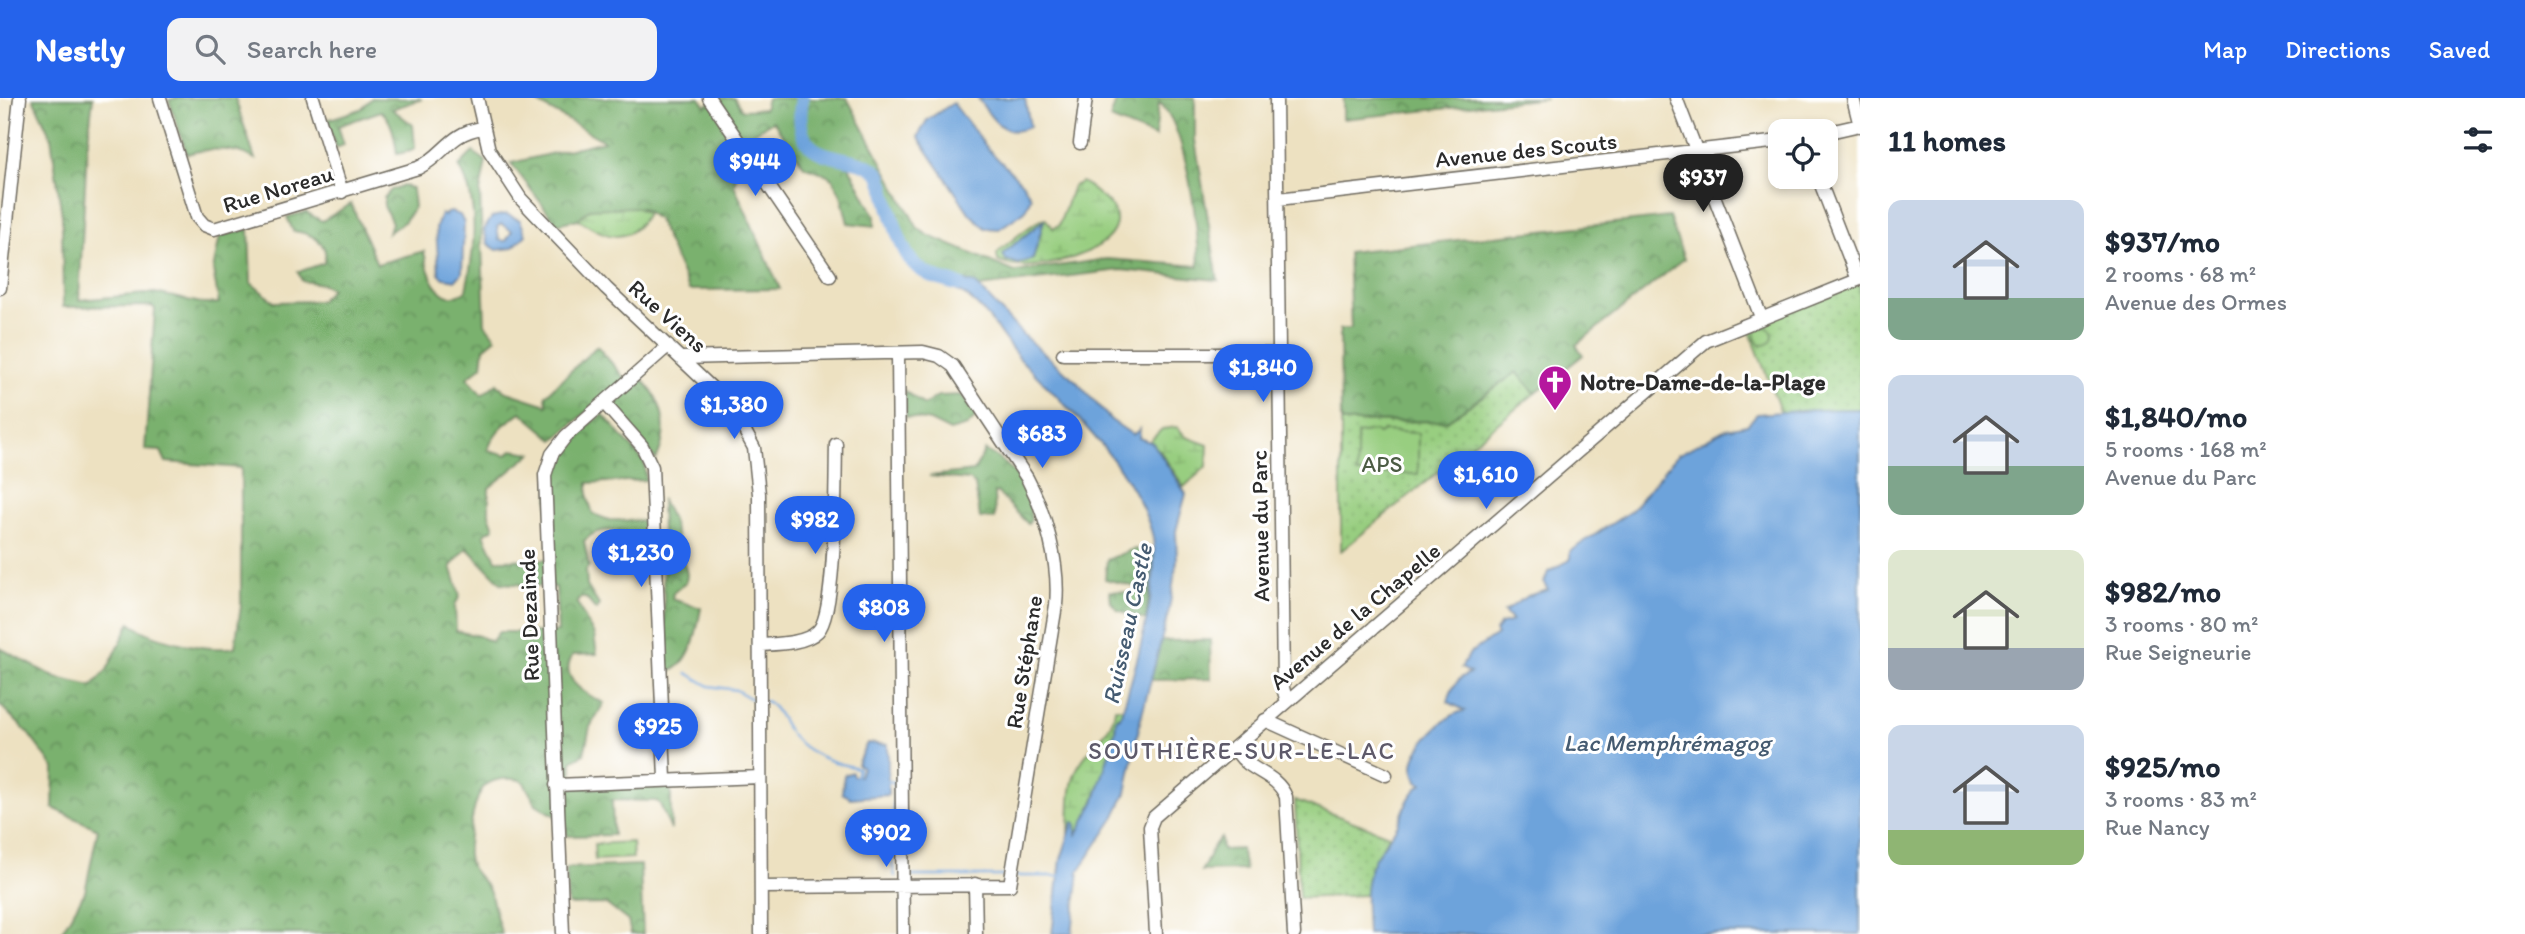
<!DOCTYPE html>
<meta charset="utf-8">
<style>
:root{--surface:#fff;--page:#f2f2f3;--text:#1f2937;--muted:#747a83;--accent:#2563eb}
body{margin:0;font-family:Itim,sans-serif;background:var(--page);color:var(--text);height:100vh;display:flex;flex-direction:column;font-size:26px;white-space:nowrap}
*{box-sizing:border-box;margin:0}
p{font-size:23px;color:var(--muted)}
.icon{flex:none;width:38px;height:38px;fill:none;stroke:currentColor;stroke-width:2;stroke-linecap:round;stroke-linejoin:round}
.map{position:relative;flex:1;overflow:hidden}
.drawer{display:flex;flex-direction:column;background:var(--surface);width:665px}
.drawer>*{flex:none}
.fabs{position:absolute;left:1768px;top:21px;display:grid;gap:14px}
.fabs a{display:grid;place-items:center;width:70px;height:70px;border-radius:14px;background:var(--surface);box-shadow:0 4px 10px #0003;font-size:35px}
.price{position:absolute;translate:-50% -60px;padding:0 16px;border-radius:24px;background:var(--accent);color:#fff;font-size:23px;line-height:46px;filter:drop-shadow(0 2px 4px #0008)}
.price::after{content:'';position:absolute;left:50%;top:42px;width:21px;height:16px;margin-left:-10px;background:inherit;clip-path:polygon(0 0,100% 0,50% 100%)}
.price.current{background:#222;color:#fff}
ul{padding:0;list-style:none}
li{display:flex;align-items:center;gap:21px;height:175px;padding:0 28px}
li span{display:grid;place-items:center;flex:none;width:196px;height:140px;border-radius:14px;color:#555}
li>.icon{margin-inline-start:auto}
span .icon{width:84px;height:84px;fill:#fffc;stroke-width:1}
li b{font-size:30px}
h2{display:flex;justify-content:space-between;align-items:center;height:84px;padding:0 28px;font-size:30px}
header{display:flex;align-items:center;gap:42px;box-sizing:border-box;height:98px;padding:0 35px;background:var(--accent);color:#fff}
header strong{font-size:33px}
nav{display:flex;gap:38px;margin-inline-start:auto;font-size:24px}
.search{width:490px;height:63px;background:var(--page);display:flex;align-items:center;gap:18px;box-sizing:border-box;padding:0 24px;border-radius:14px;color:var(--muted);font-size:26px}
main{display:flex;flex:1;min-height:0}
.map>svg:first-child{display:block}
</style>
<header>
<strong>Nestly</strong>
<div class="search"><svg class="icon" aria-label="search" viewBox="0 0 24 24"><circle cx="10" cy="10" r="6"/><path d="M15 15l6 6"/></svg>Search here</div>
<nav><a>Map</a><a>Directions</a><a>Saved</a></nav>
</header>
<main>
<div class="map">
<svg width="1860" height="836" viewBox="0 0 1860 836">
<defs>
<pattern id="green-dots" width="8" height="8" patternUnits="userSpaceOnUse" patternTransform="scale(1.75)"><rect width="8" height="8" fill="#98ce80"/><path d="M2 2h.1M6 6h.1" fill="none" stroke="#83b16f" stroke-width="1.8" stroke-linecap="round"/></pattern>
<pattern id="forest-crowns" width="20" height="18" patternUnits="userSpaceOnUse" patternTransform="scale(1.75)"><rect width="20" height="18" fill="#7ab16e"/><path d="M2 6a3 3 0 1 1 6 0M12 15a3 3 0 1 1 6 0" fill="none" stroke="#64905b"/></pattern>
<pattern id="wetland-marsh" width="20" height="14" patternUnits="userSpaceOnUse" patternTransform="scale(1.75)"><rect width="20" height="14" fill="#98ce80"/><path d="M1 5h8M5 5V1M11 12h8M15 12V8" fill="none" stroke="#83b16f"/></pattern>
</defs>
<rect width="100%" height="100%" fill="#fff"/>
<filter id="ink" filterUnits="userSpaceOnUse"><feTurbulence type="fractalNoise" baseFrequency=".0143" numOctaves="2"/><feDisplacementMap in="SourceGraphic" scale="14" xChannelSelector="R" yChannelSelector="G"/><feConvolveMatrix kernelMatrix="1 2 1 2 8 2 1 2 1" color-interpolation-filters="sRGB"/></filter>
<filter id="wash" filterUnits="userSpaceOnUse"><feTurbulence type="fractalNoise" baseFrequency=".00686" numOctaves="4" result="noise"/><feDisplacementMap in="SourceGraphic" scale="28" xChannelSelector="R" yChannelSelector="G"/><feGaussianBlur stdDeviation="1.57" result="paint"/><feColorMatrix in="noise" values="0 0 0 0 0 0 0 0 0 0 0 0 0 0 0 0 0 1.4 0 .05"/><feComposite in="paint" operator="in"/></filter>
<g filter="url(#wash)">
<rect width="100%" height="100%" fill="#ede1c1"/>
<path fill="url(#green-dots)" stroke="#627c56" stroke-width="2" d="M1860 186V311L1781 315 1748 228Z
M1517 274 1535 295 1341 453V324L1447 323Z
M1295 702 1389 737 1370 771 1366 797 1299 800Z"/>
<path fill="url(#forest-crowns)" stroke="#526e4c" stroke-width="2" fill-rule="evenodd" d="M33 0H93L87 50 79 202 155 195 206 206 219 205 213 172 220 138 249 131 251 185 274 204 320 203 331 191 323 186 302 183 298 174 324 165C331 144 310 135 293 133L287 119 306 114 322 123 351 106 377 166 424 153C427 172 439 214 466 192 475 152 480 104 459 68L473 54 486 63 480 94 485 226 496 240 484 250 482 268 467 280 482 297 497 285 504 293 547 307 546 297 597 248 634 291 643 282C665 306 670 332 656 362L604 299 554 342 521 314C504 326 494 333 488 352L507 357 512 352 532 355 489 390V416L494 430 484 436 496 462 552 461C551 430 542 385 558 357 568 340 587 328 603 316L644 364 646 382 588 385V400L593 416 609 422 647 423 648 448 637 449C624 430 601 426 584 443L589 468 586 472 587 488 599 507 596 512 586 500H580L577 505 594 537 597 556 573 557C557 580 586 597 604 605L590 629 584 656 572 663 571 690 671 688V732L660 706 656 703 612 702 613 737 567 738 565 724 536 706 523 683C513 679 495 680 486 687 474 696 465 749 469 764 472 776 486 783 490 795 495 808 496 822 502 836H60L85 794 98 731 53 710 54 670 27 634 0 607V550L56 580 92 588 107 572 130 525C152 542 208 554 235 549L241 508V370L166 364 161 353 145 352 155 211 152 208 63 209 62 118 51 39ZM467 450 501 485 556 489 558 534H499L491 544 479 538 456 533 455 507 460 498 451 468Z
M176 0H235L255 61C234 49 209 50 187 56L169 2Z
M372 0 422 1 392 11 413 27 415 49 411 53 397 56C395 41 393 23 381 13L338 28 344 47 336 50 327 22 361 11Z
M544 0H700L706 8 715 0H734L742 12 764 11 767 0H847L917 129 927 137 1015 174 1107 161 1199 168C1198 129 1187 28 1159 4L1155 39 1110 21 1117 0H1195V42L1218 182 1121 172 979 189 947 178 942 182C898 168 892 115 880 77L874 70 846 63 875 118V128L848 125 841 97 833 82 828 77 804 68 773 23 733 47 746 67 736 79 734 87 780 191 689 192 658 122 642 110 590 111 578 121 557 126 511 65 604 43 538 5Z
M1343 0H1547L1343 21Z
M403 87 412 91 414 109 405 123 388 135 392 125 384 108V100L391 92Z
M1669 119 1684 161 1576 247 1583 257 1535 295 1517 274 1447 323 1341 324 1340 231H1351L1348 154Z
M905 293 924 307 938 298 961 297 975 313V320L967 328 950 333 930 323 906 319Z
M985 352C1015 369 1030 387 1031 422L1028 426 997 394 994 395 995 421 980 420 975 387 969 382 929 378 974 373Z
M661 401 672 422 687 476 686 484 673 495 672 501 701 510C697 533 692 568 666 575Z
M1133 451 1154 453 1146 522 1118 512 1111 504 1110 493 1136 495V489L1105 481 1107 462Z
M1210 542 1211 581 1151 582 1161 543Z
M1221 739 1222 752 1241 751 1245 772 1201 773C1211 760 1207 753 1221 739Z
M640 767 643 836H631L628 823 606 806 568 807 566 770Z"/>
<path fill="url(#wetland-marsh)" stroke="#627c56" stroke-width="2" fill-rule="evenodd" d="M1081 84C1090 88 1096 95 1103 100 1156 145 1034 182 998 163L997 156C1002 149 1038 121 1045 120L1053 130 1059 127 1073 88ZM1044 122 1033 161 1024 165 1004 155Z
M635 109 647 115C628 150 604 139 578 121L590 111Z
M1177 329 1186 339 1208 347 1207 368 1184 389 1160 353 1149 344 1162 331Z
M1115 610H1122V616L1116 621C1116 645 1092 712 1080 735L1076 738V725L1073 724 1069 736C1070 715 1068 690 1077 671 1087 649 1113 636 1115 610Z"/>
<path fill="#98ce80" stroke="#627c56" stroke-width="2" d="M1755 238a9 9 0 1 1 18 0a9 9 0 1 1-18 0Z
M1374 333 1379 336 1384 333 1418 335V376H1357V336Z
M632 744 633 760 595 762 594 746Z"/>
<path fill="#6da3db" stroke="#4c6783" stroke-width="2" fill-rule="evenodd" d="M978 0H1025L1030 28C1005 43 990 19 978 0Z
M953 5 989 52 1023 86 1031 99 1025 113 999 131 985 130 970 116 918 39 927 22Z
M451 114 460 117 464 125 462 175 456 182 444 180 439 176 436 130 441 116 445 118 446 115Z
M506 116 520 122 526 137 512 150 497 152 488 146 484 132 492 119ZM501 126 512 133 506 143 499 142 497 129Z
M1044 122 1033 161 1018 166 1006 162 1003 157 1006 153Z
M947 178 976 186 1024 238 1076 283 1111 322 1133 337 1140 331 1139 340 1153 345 1186 396 1176 433 1177 463 1169 512 1140 624 1126 695 1113 722 1079 773 1072 836H1052L1061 761 1073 724 1076 725V738L1095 702 1112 646 1110 642 1115 635 1116 621 1120 619C1134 577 1164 474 1151 432 1131 367 1068 310 1022 263 997 236 982 197 944 188L942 182Z
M1860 311V836H1367C1366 810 1362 784 1375 760 1382 749 1391 739 1397 728 1405 712 1407 697 1422 686L1417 684C1416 679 1413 673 1413 668 1413 650 1447 613 1466 613L1448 604C1451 591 1458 579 1470 575L1461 570 1470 555 1497 537 1495 533 1501 526 1512 523 1504 514 1527 498 1548 492 1544 485 1548 474 1570 462V453L1631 413 1677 357 1726 331 1747 327 1757 316C1791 313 1825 311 1860 311Z
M867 645 888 647V697L851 700 842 695 844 677 852 674 853 678H859L862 669 857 666Z"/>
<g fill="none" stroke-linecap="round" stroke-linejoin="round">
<path stroke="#6da3db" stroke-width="2.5" d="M687 575 709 588 736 592 755 603
M765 603C777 607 783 627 791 637 809 657 833 665 858 670L856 679
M886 683 894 684 892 766 895 778
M909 778H1003
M1016 778H1062"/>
<path stroke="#6da3db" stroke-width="14" d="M802 0C789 78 854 47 880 77 888 100 897 149 914 166 926 178 944 183 960 187"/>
</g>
</g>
<g filter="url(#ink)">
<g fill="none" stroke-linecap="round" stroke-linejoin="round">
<g stroke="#6f6b60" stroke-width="15">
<path id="minor" d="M160 0 197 119 204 127 214 131 418 70C445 57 449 35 482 30
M313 0 342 94
M477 0 489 52 521 101 606 190 732 309 754 350 759 396 761 836
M709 0 830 178
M1276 0 1283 590 1287 604
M1676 0 1761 219
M1853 0 1860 28
M1825 35 1860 27
M1080 45 1086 0
M1818 79 1858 182
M1278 101 1780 43
M0 190 20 0
M898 255 903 836
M1063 256H1279
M683 260 923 254 939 258 953 268 1027 380C1046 416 1060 466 1056 507L1010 787 761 789
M604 305 642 348 652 369 665 681
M760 547C777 546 805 546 818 533 837 514 835 379 836 346
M1265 622 1386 677
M1235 649C1244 674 1276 673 1286 699L1294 836
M556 687 760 679
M975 786 976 836
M563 836 545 377 552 356 566 338 668 248
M1156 836 1150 729 1154 719 1706 243 1860 181"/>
</g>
<use href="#minor" stroke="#fff" stroke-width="12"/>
</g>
</g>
<defs>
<g id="church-pin" transform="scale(1.75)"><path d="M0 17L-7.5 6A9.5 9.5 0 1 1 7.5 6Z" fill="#b5179e" stroke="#fff"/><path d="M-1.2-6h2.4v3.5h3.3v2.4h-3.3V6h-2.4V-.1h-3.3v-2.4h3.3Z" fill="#fff"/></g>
</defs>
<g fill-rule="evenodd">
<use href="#church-pin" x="1555" y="284"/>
</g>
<g text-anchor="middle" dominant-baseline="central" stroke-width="6" stroke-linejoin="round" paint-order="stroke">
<g font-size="23" fill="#2b2b2b" stroke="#fff">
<text transform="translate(1526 52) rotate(-6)">Avenue des Scouts</text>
<text transform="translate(278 91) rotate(-17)">Rue Noreau</text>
<text transform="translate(668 218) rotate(42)">Rue Viens</text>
<text transform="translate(1260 428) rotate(-91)">Avenue du Parc</text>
<text transform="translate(529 517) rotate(-92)">Rue Dezainde</text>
<text transform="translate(1355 518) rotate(-40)">Avenue de la Chapelle</text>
<text transform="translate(1024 564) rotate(-81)">Rue Stéphane</text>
</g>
<g font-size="23" font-weight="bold" fill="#2b2b2b" stroke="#fff" text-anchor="start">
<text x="1580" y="284">Notre-Dame-de-la-Plage</text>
</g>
<g font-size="23" fill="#4c5c44" stroke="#fff">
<text x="1382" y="366">APS</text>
</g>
<g font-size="24" font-style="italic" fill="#455b71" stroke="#fff">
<text transform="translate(1127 526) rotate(-78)">Ruisseau Castle</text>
<text x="1667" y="644">Lac Memphrémagog</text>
</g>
<g font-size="24" letter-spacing="2" fill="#5e5a6a" stroke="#fff">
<text x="1242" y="652">SOUTHIÈRE-SUR-LE-LAC</text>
</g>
</g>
</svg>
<div class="fabs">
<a><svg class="icon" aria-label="locate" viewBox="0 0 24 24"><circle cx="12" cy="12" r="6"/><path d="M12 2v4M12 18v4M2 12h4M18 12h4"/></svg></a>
</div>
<b class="price" style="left:755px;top:100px">$944</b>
<b class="price current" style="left:1703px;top:116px">$937</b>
<b class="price" style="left:1263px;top:306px">$1,840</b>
<b class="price" style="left:734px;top:343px">$1,380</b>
<b class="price" style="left:1042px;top:372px">$683</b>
<b class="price" style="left:1486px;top:413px">$1,610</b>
<b class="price" style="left:815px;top:458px">$982</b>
<b class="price" style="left:641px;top:491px">$1,230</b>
<b class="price" style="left:884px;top:546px">$808</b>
<b class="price" style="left:658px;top:665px">$925</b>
<b class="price" style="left:886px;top:771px">$902</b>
</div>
<section class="drawer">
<h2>11 homes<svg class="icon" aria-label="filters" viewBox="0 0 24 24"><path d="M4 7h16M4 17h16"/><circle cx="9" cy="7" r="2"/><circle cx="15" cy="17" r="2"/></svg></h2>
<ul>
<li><span style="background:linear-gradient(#c9d6e8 70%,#7fa58c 0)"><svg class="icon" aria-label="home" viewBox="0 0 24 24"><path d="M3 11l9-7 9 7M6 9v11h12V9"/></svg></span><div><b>$937/mo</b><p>2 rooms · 68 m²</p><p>Avenue des Ormes</p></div></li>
<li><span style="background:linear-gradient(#c9d6e8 65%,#7fa58c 0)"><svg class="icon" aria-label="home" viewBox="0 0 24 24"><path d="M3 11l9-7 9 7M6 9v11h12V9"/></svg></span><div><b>$1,840/mo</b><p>5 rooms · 168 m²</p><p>Avenue du Parc</p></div></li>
<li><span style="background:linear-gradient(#dfe7d0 70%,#9aa5b1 0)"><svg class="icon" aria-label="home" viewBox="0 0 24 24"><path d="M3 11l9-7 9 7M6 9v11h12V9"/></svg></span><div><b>$982/mo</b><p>3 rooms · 80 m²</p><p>Rue Seigneurie</p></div></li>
<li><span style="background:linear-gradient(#c9d6e8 75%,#8fb573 0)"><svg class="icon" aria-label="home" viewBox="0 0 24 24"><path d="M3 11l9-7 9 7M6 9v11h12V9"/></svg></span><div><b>$925/mo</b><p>3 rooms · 83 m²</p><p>Rue Nancy</p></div></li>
</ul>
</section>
</main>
